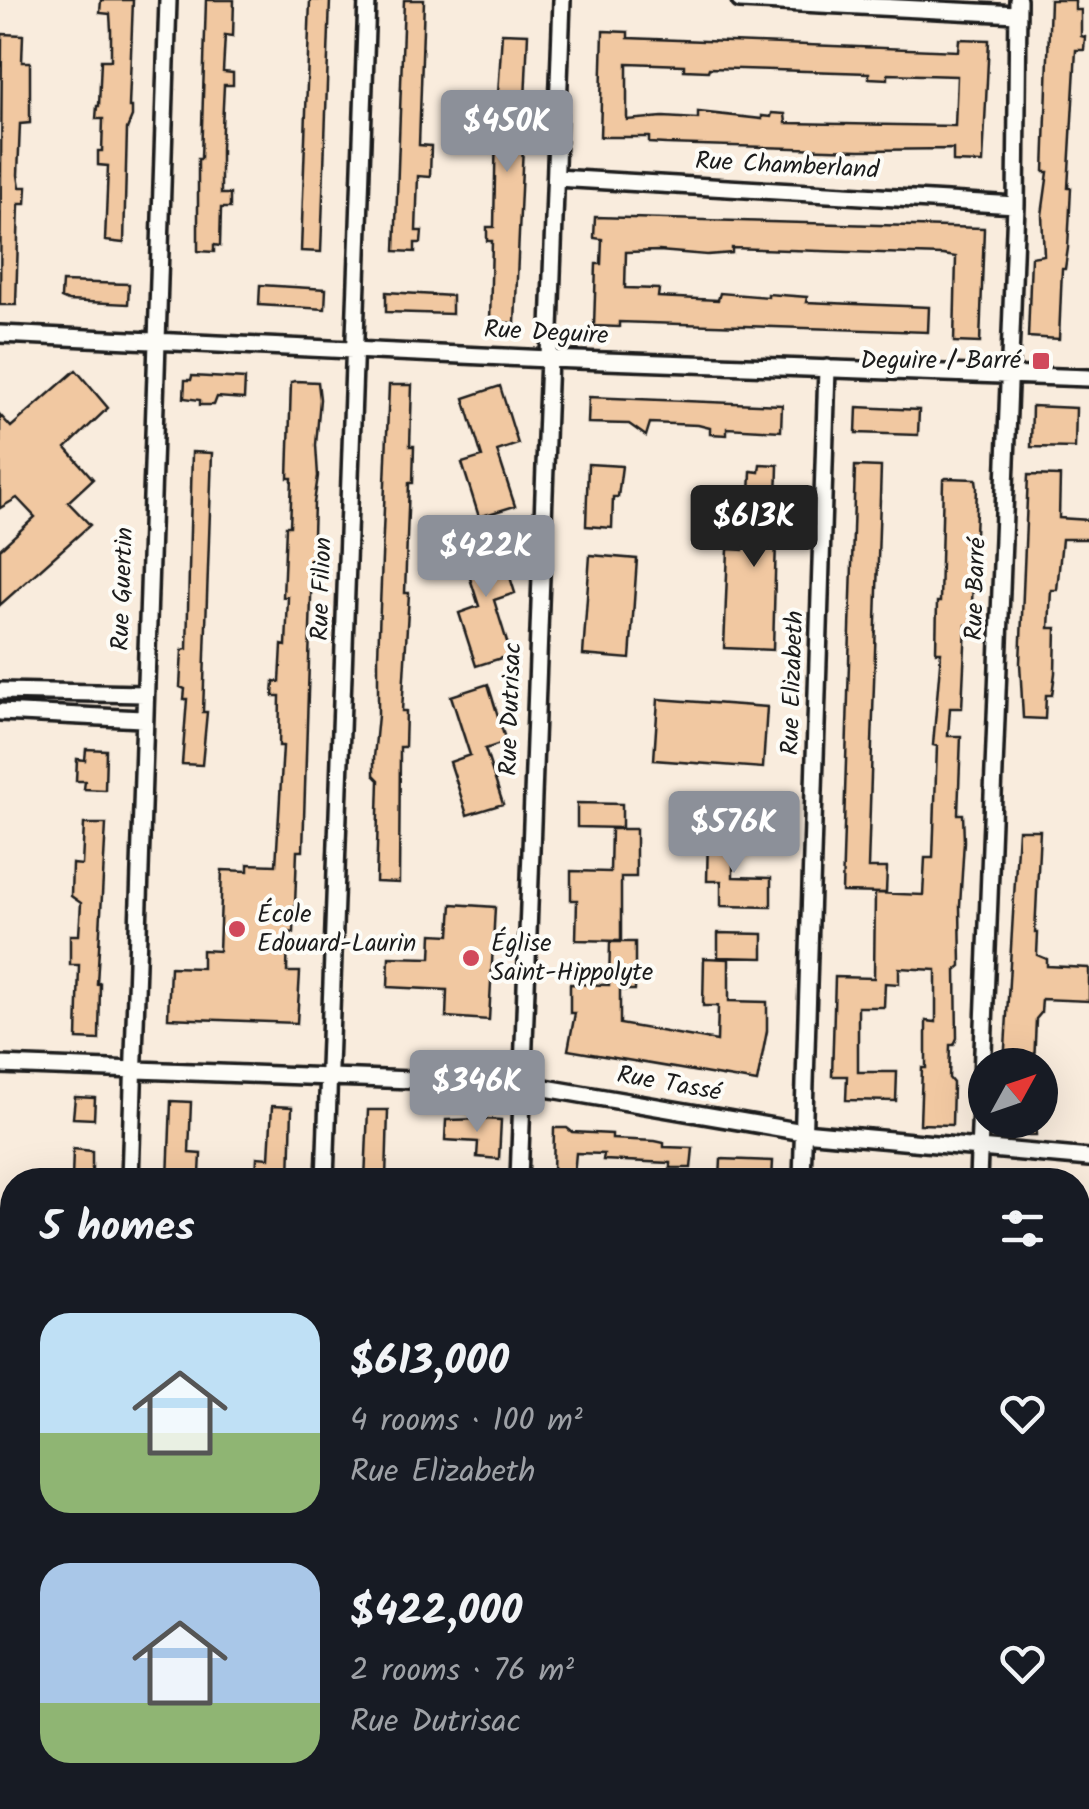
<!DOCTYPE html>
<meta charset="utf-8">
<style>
:root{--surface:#171b24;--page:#20242c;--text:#f1f3f6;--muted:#9ea1a6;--accent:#8c9099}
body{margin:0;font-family:Kalam,sans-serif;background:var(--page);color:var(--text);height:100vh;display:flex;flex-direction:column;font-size:38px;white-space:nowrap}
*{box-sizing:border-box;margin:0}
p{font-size:32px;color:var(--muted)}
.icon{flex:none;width:55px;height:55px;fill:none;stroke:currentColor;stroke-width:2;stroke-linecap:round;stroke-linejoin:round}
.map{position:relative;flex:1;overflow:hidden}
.sheet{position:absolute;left:0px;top:1168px;width:1090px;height:642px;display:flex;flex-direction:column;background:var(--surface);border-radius:40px 40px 0 0;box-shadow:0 10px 40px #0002}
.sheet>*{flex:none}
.needle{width:65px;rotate:50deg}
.fabs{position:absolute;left:968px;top:1048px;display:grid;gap:20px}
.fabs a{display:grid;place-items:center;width:90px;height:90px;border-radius:50%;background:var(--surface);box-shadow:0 10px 40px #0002;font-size:50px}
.price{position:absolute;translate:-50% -85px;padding:0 22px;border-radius:10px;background:var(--accent);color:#fff;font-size:32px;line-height:65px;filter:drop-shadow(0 2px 5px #0008)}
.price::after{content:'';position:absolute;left:50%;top:60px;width:30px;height:22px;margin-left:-15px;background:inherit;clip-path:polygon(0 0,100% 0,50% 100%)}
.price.active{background:#222;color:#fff}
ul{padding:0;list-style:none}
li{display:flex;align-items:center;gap:30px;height:250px;padding:0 40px}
li span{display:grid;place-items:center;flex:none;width:280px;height:200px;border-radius:30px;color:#555}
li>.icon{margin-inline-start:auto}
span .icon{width:120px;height:120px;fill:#fffc;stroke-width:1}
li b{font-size:42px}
h2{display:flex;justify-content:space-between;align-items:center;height:120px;padding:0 40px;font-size:42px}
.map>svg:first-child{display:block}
</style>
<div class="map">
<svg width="1089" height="1809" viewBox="0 0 1089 1809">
<rect width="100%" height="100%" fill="#f9ecdd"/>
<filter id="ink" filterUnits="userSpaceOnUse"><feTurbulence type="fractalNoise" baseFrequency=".01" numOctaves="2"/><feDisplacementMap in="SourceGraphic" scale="20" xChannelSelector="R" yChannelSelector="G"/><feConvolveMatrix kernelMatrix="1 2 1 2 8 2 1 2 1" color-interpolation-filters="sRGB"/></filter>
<g filter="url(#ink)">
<path fill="#f1c8a1" stroke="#1c1c1c" stroke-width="2.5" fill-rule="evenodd" d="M101 0H133L129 107H132V117L127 129 124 243 105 241 108 166 98 165V151H102L103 119H96L97 106H99L101 60H111V30L110 14 100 13Z
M206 0H234L233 36 225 35 223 72 233 73V85H224L221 148V194H230V208H221L220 246 214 245V252L198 251V159H201Z
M310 0H330L321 252 301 251Z
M404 0H424L419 145 431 146 430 177 418 176 416 231H422L421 243H415V252L395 251Z
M1050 0H1075V10H1081V36L1085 37 1084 50H1076L1068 188H1071L1068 248 1065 269H1062L1059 339 1028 337 1031 257 1044 255 1042 215 1048 172H1044Z
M603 31 628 32V38L958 51 959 39 989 40 983 163 953 162V149L860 150 666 144 649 143V137H600ZM627 63 684 65V70L708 71 709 68 869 73V78L888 79V74L957 76 955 126 786 123 785 114 772 113 771 117 762 116V119L698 112V119L663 117 627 120Z
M502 33 528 34 515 323 490 322 492 241H487V227H494L496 122 468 119 469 109 497 110Z
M2 34 23 35 22 62H30V123L20 124 18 175 20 187H27L26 204H19L16 305H0Z
M595 217 984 228 980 343 954 342 956 257 943 255 732 248V253L707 255 659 251 626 252 625 288 659 289 658 297 718 300 720 293 768 297V294L807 297 806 302 929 307 928 332 619 322V327L594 326 596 264H601L602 239 594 238Z
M62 282 129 284 128 304 68 301 61 298Z
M260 285 326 289 325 309 259 305Z
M386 292 452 296V314L386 312Z
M76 370 108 408 66 448 93 479 68 502 90 525 0 605V549L35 517 17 498 0 508V415L11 427Z
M192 376 245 379 244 399 217 397 214 405H200V400L184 398 185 380H191Z
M295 381 318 382 320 399 316 445 318 476 314 503 303 851H297L294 933 288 932 287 972H300L297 1023 168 1018 170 967 202 968V950L219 951 222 870 248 871V864L276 865 283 746H279L280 696H273L274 681 280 682 282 645 286 646 288 597H283L286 526H290L292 478H288L291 382Z
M389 385H412L410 446H414L413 483H409L405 593H409L402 711H406L405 747H400L399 883 376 882 379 780 374 775V758L378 715V656Z
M500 386 518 444 497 451 515 506 479 517 462 463 482 457 464 398Z
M589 397 782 405 781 431 727 428V435L710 434V428L698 425 650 423 646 436 629 424 588 423Z
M1032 406 1076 408 1075 448 1031 447Z
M857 407 919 410 918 435 856 433Z
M192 452 212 453 203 712H207L202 765 182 764 187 699H184L185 689 180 687 182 650 187 649Z
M588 464 622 466 618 497H613L612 528 586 526Z
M760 464 778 465 773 650 724 648 728 549 743 550 744 521H749L751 471 759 472Z
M855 466 881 467 868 868H887L886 893 842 892Z
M1028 475 1060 476 1059 518 1089 520V539H1062L1057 590H1051L1049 628H1056L1055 673 1052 695H1046L1045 719 1023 718 1020 663Z
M946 478 976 479 977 488 971 626 966 625 962 708H950L948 736H961L958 814H963L964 841 960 906 961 966 956 970 957 1038 954 1045H950L949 1078 953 1083 952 1125 920 1124 922 1068H926V1021L936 1022V970L899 968V984L885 983 884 1007H858V1072H897L896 1101 846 1100 847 1076H832L835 977 874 978 875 893 923 895 925 858H933L937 746 933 745 941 652H936L937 602H940L943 480Z
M497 535 515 593 494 600 511 655 476 666 459 613 479 606 460 547Z
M590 555 637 559 630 659 583 655Z
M488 684 506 742 485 749 503 804 467 815 450 762 470 755 451 696Z
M658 699 767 707 763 768 654 760Z
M86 749 106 750 105 790 84 789 85 781H76L77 759 85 760Z
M577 803 622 804V828L577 827Z
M722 808 767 809V834L722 833Z
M84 824H106L97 984 100 983 99 1040 77 1039 79 965H70V935H79L81 903 71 896 72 864 82 865Z
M611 829H636V877H621V941L576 940 577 900H571V871L610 872Z
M1018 830H1040L1035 933H1038L1037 955 1047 959V966L1089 968V1001L1042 999 1041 1013 1036 1019 1034 1065H1004Z
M708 834H733V877L771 878V907L721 906V881H707Z
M452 904 495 907 489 1020 446 1017 447 990 388 987 389 957 431 958 432 934 450 935Z
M718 933 763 934V958L718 957Z
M610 942H635V990H620V1024L717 1041 718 1006H703L704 958 729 959V1001L767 1002V1031L757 1082 568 1050 575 1013H570V984L609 985Z
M75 1097 95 1098 94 1119 73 1118Z
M171 1101 191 1102 189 1153 201 1154 200 1174H188V1180H168Z
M272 1106 292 1107 290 1180H258L259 1175H256L257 1157 269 1158Z
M368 1110H388L386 1180H365Z
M485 1119 501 1120 499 1159 477 1157 478 1142 445 1140 446 1120Z
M1006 1120H1035L1036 1135H1006Z
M554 1128H567L572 1132 612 1134V1139L655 1141 664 1143V1147L693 1148 691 1168H670V1163L603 1160 604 1154 576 1153 574 1175 553 1174Z
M73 1149 92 1151V1180H72Z
M721 1159 773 1161 772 1180H720Z
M0 1304H12V1333H0Z"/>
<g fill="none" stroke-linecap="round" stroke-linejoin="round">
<g stroke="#1c1c1c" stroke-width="22">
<path id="street" d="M740 0 1017 14
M556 178 1016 205
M0 334 549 359 1089 378
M0 691 144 694
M0 712 142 719
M0 1065 522 1084 803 1132 1089 1158
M130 1180 168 0
M325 1180 367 0
M519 1180 562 0
M802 1180 827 368
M978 1180 1016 205 1018 0
M0 1371H12
M329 1798 348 1809
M105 1809V1798
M303 1809 304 1798
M500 1809V1798
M782 1809V1798
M953 1809 954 1798"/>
</g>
<use href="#street" stroke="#fdfcf7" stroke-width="15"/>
</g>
</g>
<g fill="#d1495b" stroke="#fdfcf7" stroke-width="4">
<rect x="1031" y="351" width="20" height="20" rx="5"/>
<circle cx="237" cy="929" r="10"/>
<circle cx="471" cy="958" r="10"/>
</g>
<g text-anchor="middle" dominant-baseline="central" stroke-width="8" stroke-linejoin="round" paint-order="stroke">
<g font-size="25" fill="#1c1c1c" stroke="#fdfcf7">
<text transform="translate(787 166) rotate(3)">Rue Chamberland</text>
<text transform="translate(546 333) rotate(3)">Rue Deguire</text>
<text transform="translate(123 589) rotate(-88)">Rue Guertin</text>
<text transform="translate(322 589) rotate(-88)">Rue Filion</text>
<text transform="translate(976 589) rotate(-88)">Rue Barré</text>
<text transform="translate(793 683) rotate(-88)">Rue Elizabeth</text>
<text transform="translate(511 709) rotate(-88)">Rue Dutrisac</text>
<text transform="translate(669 1084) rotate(10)">Rue Tassé</text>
</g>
<g font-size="25" fill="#1c1c1c" stroke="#fdfcf7" text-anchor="start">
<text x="1021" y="361" text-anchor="end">Deguire / Barré</text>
<text x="257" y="915">École<tspan x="257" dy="29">Edouard-Laurin</tspan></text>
<text x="491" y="944">Église<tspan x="491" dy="29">Saint-Hippolyte</tspan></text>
</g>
</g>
</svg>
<div class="fabs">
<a><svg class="needle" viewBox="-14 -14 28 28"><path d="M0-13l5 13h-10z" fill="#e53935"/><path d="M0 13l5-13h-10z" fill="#9ea1a6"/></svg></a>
</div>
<b class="price" style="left:507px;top:175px">$450K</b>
<b class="price active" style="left:754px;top:570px">$613K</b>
<b class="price" style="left:486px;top:600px">$422K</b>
<b class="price" style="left:734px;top:876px">$576K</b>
<b class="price" style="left:477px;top:1135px">$346K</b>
<section class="sheet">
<h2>5 homes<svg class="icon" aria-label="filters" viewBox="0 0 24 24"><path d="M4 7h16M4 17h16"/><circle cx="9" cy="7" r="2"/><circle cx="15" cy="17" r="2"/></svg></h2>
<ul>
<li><span style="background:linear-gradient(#bfe0f5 60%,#8fb573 0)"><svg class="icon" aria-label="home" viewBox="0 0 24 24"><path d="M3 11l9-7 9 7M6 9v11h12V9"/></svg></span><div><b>$613,000</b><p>4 rooms · 100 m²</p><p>Rue Elizabeth</p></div><svg class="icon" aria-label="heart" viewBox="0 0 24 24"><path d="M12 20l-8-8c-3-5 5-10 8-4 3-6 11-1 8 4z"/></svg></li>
<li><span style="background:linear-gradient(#a9c7e8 70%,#8fb573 0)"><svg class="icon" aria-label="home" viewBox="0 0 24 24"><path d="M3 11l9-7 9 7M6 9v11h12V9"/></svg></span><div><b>$422,000</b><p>2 rooms · 76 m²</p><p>Rue Dutrisac</p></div><svg class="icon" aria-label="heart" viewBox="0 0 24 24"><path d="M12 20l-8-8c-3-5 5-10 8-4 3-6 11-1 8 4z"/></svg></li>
</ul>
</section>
</div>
